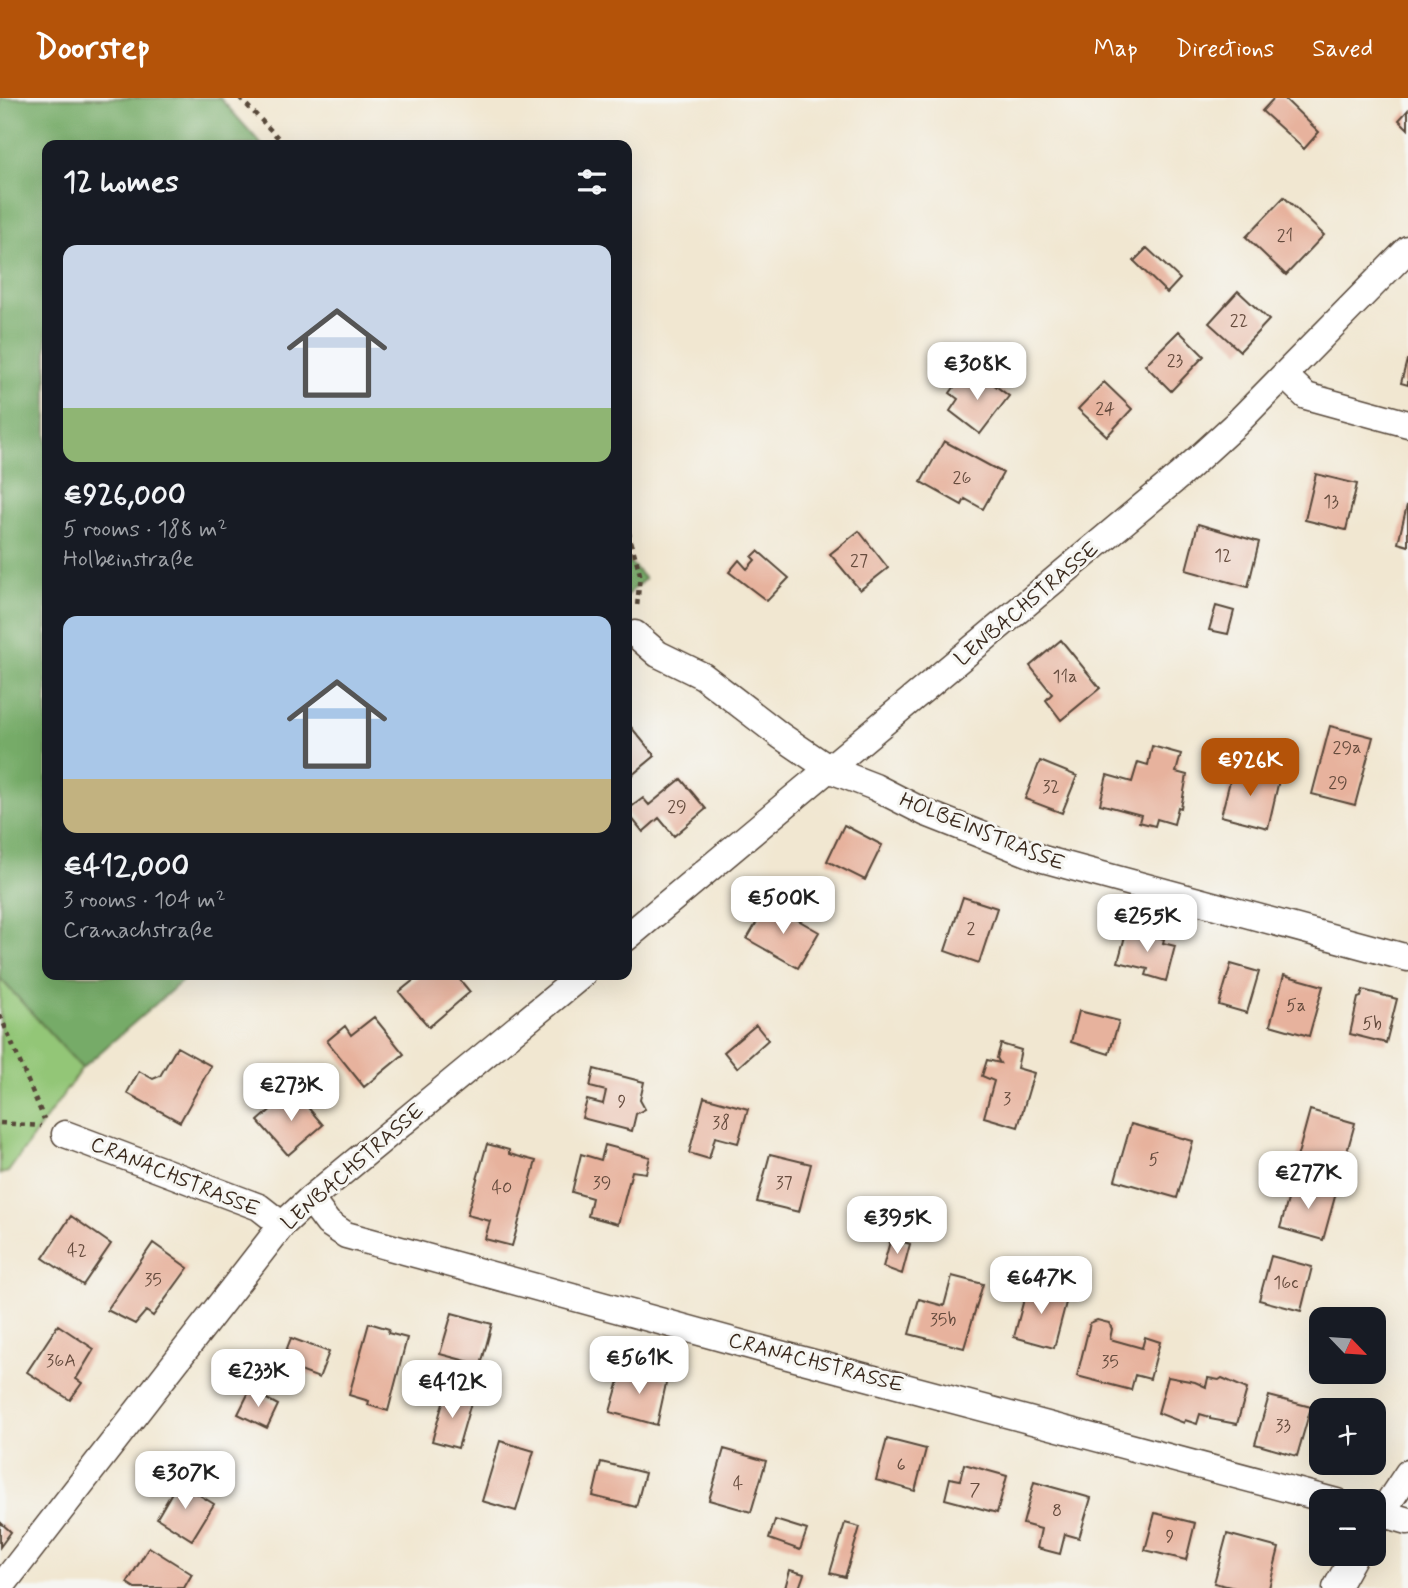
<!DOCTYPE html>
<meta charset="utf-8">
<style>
:root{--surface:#171b24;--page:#242831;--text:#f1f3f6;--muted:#9ea1a6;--accent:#b45309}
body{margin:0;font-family:Mynerve,sans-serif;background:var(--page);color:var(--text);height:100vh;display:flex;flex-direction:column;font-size:26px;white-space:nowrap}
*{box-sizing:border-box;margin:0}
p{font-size:23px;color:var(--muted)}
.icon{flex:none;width:38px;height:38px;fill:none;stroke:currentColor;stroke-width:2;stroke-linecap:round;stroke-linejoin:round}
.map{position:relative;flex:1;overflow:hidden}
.sheet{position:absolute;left:42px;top:42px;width:590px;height:840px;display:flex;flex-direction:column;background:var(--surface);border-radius:14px;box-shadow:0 7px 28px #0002}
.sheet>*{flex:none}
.needle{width:46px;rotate:115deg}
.fabs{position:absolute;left:1309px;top:1209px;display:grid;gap:14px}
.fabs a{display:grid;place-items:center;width:77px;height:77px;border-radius:14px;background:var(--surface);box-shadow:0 7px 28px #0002;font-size:35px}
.price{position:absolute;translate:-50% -60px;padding:0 16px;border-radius:14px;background:#fff;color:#222;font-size:23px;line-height:46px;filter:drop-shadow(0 2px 4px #0008)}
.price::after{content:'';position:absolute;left:50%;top:42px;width:21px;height:16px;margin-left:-10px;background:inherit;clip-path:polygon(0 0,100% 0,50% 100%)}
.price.on{background:var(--accent);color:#fff}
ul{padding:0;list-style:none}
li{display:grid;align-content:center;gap:14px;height:371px;padding:0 21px}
li span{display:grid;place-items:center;height:217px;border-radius:14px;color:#555}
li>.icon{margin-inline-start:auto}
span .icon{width:126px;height:126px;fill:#fffc;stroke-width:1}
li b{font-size:30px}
h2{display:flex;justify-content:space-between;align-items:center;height:84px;padding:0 21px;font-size:30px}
header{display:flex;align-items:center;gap:42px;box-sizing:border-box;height:98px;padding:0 35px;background:var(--accent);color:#fff}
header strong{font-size:33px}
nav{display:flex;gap:38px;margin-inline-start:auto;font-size:24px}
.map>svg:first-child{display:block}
</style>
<header>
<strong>Doorstep</strong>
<nav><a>Map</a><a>Directions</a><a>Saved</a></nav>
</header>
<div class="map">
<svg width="1408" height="1490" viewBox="0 0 1408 1490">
<rect width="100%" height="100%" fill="#f6f6f2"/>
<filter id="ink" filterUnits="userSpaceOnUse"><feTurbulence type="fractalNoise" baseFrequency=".0143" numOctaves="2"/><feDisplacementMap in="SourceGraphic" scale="14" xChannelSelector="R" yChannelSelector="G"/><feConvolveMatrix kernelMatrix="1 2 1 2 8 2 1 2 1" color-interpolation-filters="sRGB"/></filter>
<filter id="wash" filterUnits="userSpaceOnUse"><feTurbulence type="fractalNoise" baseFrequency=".00686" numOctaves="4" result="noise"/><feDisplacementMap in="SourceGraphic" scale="28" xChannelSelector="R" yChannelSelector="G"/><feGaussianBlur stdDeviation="1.57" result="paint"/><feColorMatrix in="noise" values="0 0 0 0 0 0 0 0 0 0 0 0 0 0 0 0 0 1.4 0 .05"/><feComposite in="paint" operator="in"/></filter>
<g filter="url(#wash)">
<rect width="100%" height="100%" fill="#f1e7d1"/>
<path fill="#93c677" stroke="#67784a" stroke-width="2" d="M0 880 82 970 8 1074 0 1076Z"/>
<path fill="#76ab68" stroke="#586a43" stroke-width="2" d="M0 0H220L262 47H47V877H189L82 970 0 880Z
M626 460 645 481 627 497H626Z"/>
<g id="blocks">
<path fill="#e7b29d" d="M1274 0H1284L1319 34 1304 51 1262 13Z
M1408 12V31L1399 22Z
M1284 99 1324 137 1286 177 1246 139Z
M1147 150 1180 181 1167 195 1134 163Z
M1238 193 1269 222 1240 253 1209 225Z
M1179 233 1204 258 1171 293 1145 267Z
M1407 262H1408V287L1401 285Z
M963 277 975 286 981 277 1009 298 980 336 950 313 958 301 950 295Z
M1104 284 1132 311 1107 338 1078 311Z
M944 343 1003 375 983 411 965 401 962 407 921 384Z
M1316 376 1357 386 1346 432 1305 422Z
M1407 407H1408V448L1398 445Z
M1198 426 1259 444 1248 489 1186 472Z
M859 433 888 470 860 492 830 456Z
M758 453 789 480 767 503 729 474 739 462 747 471 755 462 752 459Z
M1216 508 1234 513 1228 536 1209 532Z
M1061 542 1100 590 1061 622 1046 602 1052 596 1030 568Z
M626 623 655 658 626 682Z
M1330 628 1373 639 1355 707 1312 696Z
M1152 648 1181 656 1176 674 1187 677 1181 710 1178 709 1174 726 1157 721 1155 728 1139 724 1141 717 1100 706 1107 677 1132 684 1138 664 1148 667Z
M1040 663 1077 678 1062 715 1025 701Z
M1233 671 1279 682 1268 730 1221 718Z
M681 681 706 711 674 738 659 720 643 734 626 713 643 700 649 707Z
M844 727 882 747 865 782 827 763Z
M963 799 997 810 979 865 945 853Z
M768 805 819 834 798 870 747 841Z
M1127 831 1164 841 1163 845 1175 848 1166 883 1146 877 1148 871 1118 864Z
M1231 866 1259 874 1247 915 1219 907Z
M420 877H449L450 879 456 877 470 894 429 929 399 894Z
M1284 877 1323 888 1309 938 1270 927Z
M1363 892 1397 901 1386 945 1350 936 1358 900 1361 899Z
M1079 913 1119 923 1109 956 1071 944Z
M374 919 404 956 364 989 327 943 345 928 351 937Z
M756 927 768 942 737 970 724 954Z
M1001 946 1021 952 1017 970 1034 975 1018 1029 984 1019 994 983 982 978 987 962 1000 965 997 960Z
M177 949 211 968 180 1024 127 995 139 973 153 981 160 978Z
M594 971 644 984 640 1002 645 1011 636 1016 632 1033 582 1020 587 1002 603 1006 606 993 590 989Z
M293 992 323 1027 288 1057 258 1023Z
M704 999 748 1011 738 1045 715 1039 709 1061 689 1055Z
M1310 1012 1355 1025 1342 1072 1297 1060Z
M1131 1026 1193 1043 1177 1100 1115 1082Z
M487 1046 509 1052V1056L536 1063 512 1148 485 1141 490 1123 467 1117Z
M605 1047 650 1059 646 1075 632 1073 618 1126 588 1118 592 1100 572 1094 581 1056 601 1062Z
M770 1056 811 1066 799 1114 757 1104Z
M1293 1084 1336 1095 1323 1142 1280 1130Z
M71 1118 111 1146 83 1187 43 1160Z
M891 1140 910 1146 902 1176 883 1169Z
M153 1145 188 1170 153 1218 146 1213 135 1226 107 1212Z
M1271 1158 1312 1169 1301 1213 1259 1202Z
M952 1178 983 1186 964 1250 909 1236 919 1201 944 1208Z
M1028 1186 1068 1197 1054 1250 1014 1239Z
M452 1215 492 1226 481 1267 440 1256Z
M1097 1222 1109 1225 1112 1231 1110 1241 1142 1250 1145 1239 1160 1244 1150 1281 1135 1277 1131 1292 1077 1278 1090 1225Z
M369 1225 389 1231 388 1235 407 1240 388 1313 368 1307 369 1303 349 1297Z
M58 1227 94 1251 76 1281 82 1285 70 1302 27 1274Z
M291 1240 329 1254 319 1280 281 1266Z
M623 1269 667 1281 657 1327 610 1314Z
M1168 1279 1195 1284 1206 1289 1208 1280 1219 1282 1222 1280 1247 1291 1237 1326 1210 1321V1319L1200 1316 1197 1326 1185 1322 1184 1325 1158 1315Z
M250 1292 278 1307 267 1330 238 1316Z
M446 1294 472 1301 458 1350 432 1343Z
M1269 1298 1311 1309 1297 1358 1255 1346Z
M887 1341 926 1351 915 1393 876 1382Z
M500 1343 534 1353 516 1413 482 1403Z
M724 1351 766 1363 751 1414 709 1402Z
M601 1364 645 1375 636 1409 593 1398Z
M964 1366 1007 1378 997 1415 945 1401 950 1380 960 1382Z
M178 1384 214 1406 192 1442 157 1420Z
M1034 1384 1091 1400 1079 1440 1065 1436 1060 1456 1037 1450 1041 1431 1023 1426Z
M1155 1415 1195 1425 1186 1462 1145 1452Z
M775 1422 807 1432 800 1452 769 1441Z
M0 1424 11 1434 0 1449Z
M845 1425 860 1429 845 1479 830 1475Z
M1227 1436 1279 1450 1269 1490H1235L1214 1485Z
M149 1449 192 1476 184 1490H135L127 1485Z
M790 1472 804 1476 799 1490H785Z"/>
</g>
</g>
<g filter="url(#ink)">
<use href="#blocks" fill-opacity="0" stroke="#564639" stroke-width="2"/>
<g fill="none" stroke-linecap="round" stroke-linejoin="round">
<g stroke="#564639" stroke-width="29">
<path id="minor" d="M1284 277 1306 298 1408 326
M635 536 658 556 703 578 781 638 831 672 875 689 926 715 1043 761 1408 860
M626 840 1179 378 1237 325 1408 151
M65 1036 259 1109 282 1127
M310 1101 328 1125 346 1137 769 1253 1337 1404
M1374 1413 1408 1423
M1374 1426 1408 1375
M0 1490 282 1127 310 1101 582 877
M1336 1490 1355 1456"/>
</g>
<path stroke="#564639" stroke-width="4.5" stroke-dasharray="5 5" stroke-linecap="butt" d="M240 0 285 47
M626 424 640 476 637 509
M0 917 44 1021
M0 1025 41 1028"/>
<use href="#minor" stroke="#fff" stroke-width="26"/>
</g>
</g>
<g text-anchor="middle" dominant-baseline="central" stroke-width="6" stroke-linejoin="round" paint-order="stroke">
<g font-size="18" fill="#664c3e">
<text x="1285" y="138">21</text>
<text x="1239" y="223">22</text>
<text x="1175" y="263">23</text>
<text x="1105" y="311">24</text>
<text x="962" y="380">26</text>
<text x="1331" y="404">13</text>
<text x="1223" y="458">12</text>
<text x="859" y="463">27</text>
<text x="1065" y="579">11a</text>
<text x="1347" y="650">29a</text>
<text x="1338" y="685">29</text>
<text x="1051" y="689">32</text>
<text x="677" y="709">29</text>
<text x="971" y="831">2</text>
<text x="1296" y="908">5a</text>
<text x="1372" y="926">5b</text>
<text x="1007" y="1001">3</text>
<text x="622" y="1004">9</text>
<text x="721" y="1025">38</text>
<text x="1154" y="1062">5</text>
<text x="602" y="1085">39</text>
<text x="784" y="1085">37</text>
<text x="502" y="1090">40</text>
<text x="77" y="1153">42</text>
<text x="153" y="1182">35</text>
<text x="1286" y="1185">16c</text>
<text x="943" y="1222">35b</text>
<text x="61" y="1263">36A</text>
<text x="1110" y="1264">35</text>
<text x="1283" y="1328">33</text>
<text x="901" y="1367">6</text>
<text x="738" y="1386">4</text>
<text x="975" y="1392">7</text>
<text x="1057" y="1413">8</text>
<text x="1170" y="1439">9</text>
</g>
<g font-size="21" fill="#3b2a1e" stroke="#f6f6f2">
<text transform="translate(1027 506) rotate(-40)">LENBACHSTRASSE</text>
<text transform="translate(982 734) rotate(22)">HOLBEINSTRASSE</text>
<text transform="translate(353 1069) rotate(-41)">LENBACHSTRASSE</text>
<text transform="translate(175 1079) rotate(22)">CRANACHSTRASSE</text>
<text transform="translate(816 1265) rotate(15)">CRANACHSTRASSE</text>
</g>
</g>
</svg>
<div class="fabs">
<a><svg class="needle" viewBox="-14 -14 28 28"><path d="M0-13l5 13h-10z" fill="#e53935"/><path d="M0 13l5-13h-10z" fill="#9ea1a6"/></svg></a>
<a>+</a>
<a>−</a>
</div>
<b class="price" style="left:977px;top:304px">€308K</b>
<b class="price on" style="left:1250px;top:700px">€926K</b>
<b class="price" style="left:783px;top:838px">€500K</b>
<b class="price" style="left:1147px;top:856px">€255K</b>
<b class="price" style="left:291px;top:1025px">€273K</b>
<b class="price" style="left:1308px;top:1113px">€277K</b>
<b class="price" style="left:897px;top:1158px">€395K</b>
<b class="price" style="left:1041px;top:1218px">€647K</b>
<b class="price" style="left:639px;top:1298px">€561K</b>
<b class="price" style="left:258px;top:1311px">€233K</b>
<b class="price" style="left:452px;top:1322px">€412K</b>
<b class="price" style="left:185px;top:1413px">€307K</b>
<section class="sheet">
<h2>12 homes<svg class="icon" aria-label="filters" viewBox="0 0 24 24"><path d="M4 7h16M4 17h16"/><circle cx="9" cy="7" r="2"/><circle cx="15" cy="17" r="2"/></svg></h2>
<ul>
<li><span style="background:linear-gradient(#c9d6e8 75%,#8fb573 0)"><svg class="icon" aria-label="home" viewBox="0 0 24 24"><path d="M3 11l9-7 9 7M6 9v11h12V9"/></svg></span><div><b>€926,000</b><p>5 rooms · 188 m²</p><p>Holbeinstraße</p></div></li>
<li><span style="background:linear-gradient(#a9c7e8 75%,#c2b280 0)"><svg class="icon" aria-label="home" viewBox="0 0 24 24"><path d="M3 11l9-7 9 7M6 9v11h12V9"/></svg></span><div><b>€412,000</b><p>3 rooms · 104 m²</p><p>Cranachstraße</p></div></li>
</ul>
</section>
</div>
